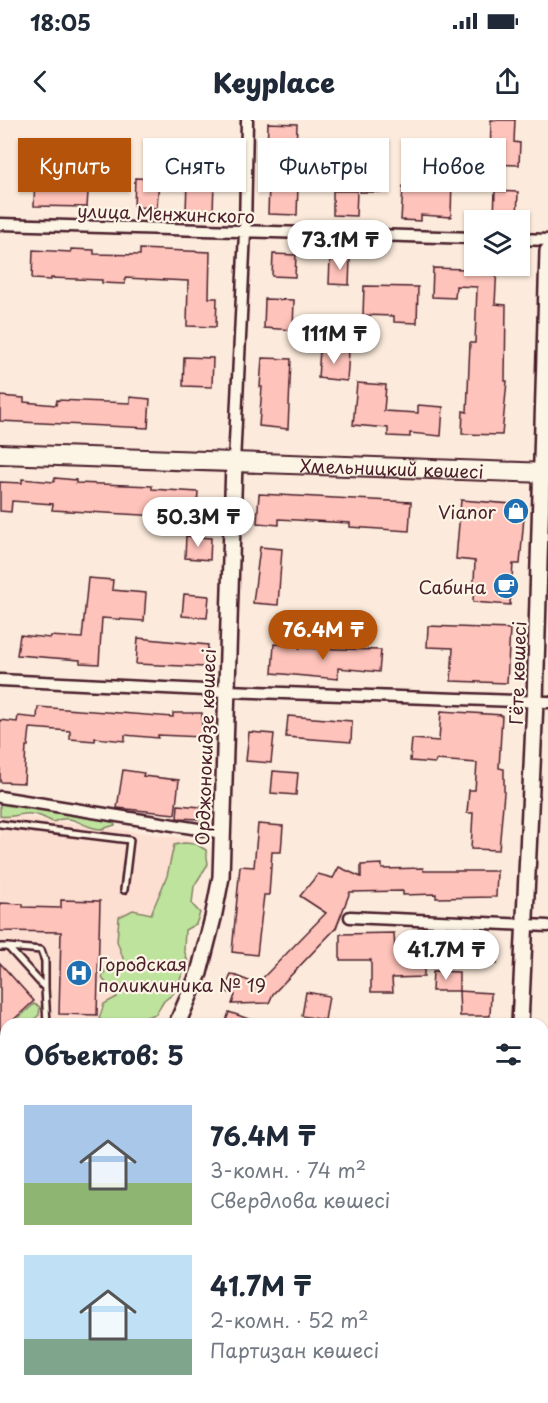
<!DOCTYPE html>
<html lang="ru">
<meta charset="utf-8">
<style>
:root{--surface:#fff;--page:#f2f2f3;--text:#1f2937;--muted:#747a83;--accent:#b45309}
body{margin:0;font-family:"Playpen Sans",sans-serif;background:var(--page);color:var(--text);height:100vh;display:flex;flex-direction:column;font-size:22px;white-space:nowrap}
*{box-sizing:border-box;margin:0}
p{font-size:20px;color:var(--muted)}
.icon{flex:none;width:33px;height:33px;fill:none;stroke:currentColor;stroke-width:2;stroke-linecap:round;stroke-linejoin:round}
.map{position:relative;flex:1;overflow:hidden}
.side{position:absolute;left:0px;top:898px;width:549px;height:386px;display:flex;flex-direction:column;background:var(--surface);border-radius:18px 18px 0 0;box-shadow:0 2px 4px #0004}
.side>*{flex:none}
.guide{position:absolute;left:18px;top:18px;width:513px;height:54px;display:flex;gap:12px}
.controls{position:absolute;left:464px;top:90px;display:grid;gap:12px}
.controls a{display:grid;place-items:center;width:66px;height:66px;border-radius:0px;background:var(--surface);box-shadow:0 2px 4px #0004;font-size:30px}
.price{position:absolute;translate:-50% -51px;padding:0 14px;border-radius:21px;background:#fff;color:#222;font-size:20px;line-height:39px;filter:drop-shadow(0 2px 3px #0008)}
.price::after{content:'';position:absolute;left:50%;top:36px;width:18px;height:14px;margin-left:-9px;background:inherit;clip-path:polygon(0 0,100% 0,50% 100%)}
.price.active{background:var(--accent);color:#fff}
ul{padding:0;list-style:none}
li{display:flex;align-items:center;gap:18px;height:150px;padding:0 24px}
li span{display:grid;place-items:center;flex:none;width:168px;height:120px;border-radius:0px;color:#555}
li>.icon{margin-inline-start:auto}
span .icon{width:72px;height:72px;fill:#fffc;stroke-width:1}
li b{font-size:26px}
h2{display:flex;justify-content:space-between;align-items:center;height:72px;padding:0 24px;font-size:26px}
.tag{padding:0 21px;border-radius:0px;background:var(--surface);box-shadow:0 2px 4px #0004;font-size:21px;line-height:54px}
.tag.active{background:var(--accent);color:#fff}
.status{display:flex;justify-content:space-between;align-items:center;height:42px;padding:0 30px;background:var(--surface);direction:ltr}
.status svg{height:16px;fill:currentColor}
header{display:flex;justify-content:space-between;align-items:center;height:78px;padding:0 24px;background:var(--surface);font-size:27px;font-weight:800}
.map>svg:first-child{display:block}
</style>
<div class="status"><b>18:05</b><svg viewBox="0 0 49 12"><path d="M0 12V9h3v3zM5 12V6h3v6zM10 12V3h3v9zM15 12V0h3v12zM26 1h20v11H26zM47 4h2v5h-2z"/></svg></div>
<header><svg class="icon" aria-label="back" viewBox="0 0 24 24"><path d="M15 5l-7 7 7 7"/></svg>Keyplace<svg class="icon" aria-label="share" viewBox="0 0 24 24"><path d="M12 15V3M7 8l5-5 5 5M5 13v7h14v-7"/></svg></header>
<div class="map">
<svg width="548" height="1283" viewBox="0 0 548 1283">
<rect width="100%" height="100%" fill="#fcebdc"/>
<filter id="ink" filterUnits="userSpaceOnUse"><feTurbulence type="fractalNoise" baseFrequency=".0167" numOctaves="2"/><feDisplacementMap in="SourceGraphic" scale="12" xChannelSelector="R" yChannelSelector="G"/><feConvolveMatrix kernelMatrix="1 2 1 2 8 2 1 2 1" color-interpolation-filters="sRGB"/></filter>
<g filter="url(#ink)">
<path fill="#fddfd2" d="M0 693 203 721 149 897 104 896 103 904H6V1139L0 1146Z"/>
<path fill="#bde39d" stroke="#848164" stroke-width="1.5" d="M0 679 110 696 115 705C111 706 104 709 100 709 82 708 73 692 53 702 43 697 36 693 25 694 15 695 9 698 0 696Z
M184 723 196 724 206 730 208 744 194 766 192 784 200 793 196 804 185 810 184 830 188 842 173 874 164 881 156 894C136 900 118 908 99 899L104 884 117 877 102 858 107 846 124 841 117 821 119 797 133 790 151 794 167 756 174 725Z
M34 884 40 887 39 895 29 904H12Z"/>
<path fill="#fec3ba" stroke="#4a1f2b" stroke-width="1.5" d="M491 0H515L514 22 520 23 519 45 490 44Z
M268 3 297 4 296 33 267 32Z
M101 38H124L123 67H100Z
M361 42 384 43 383 72H360Z
M35 52 63 53V57L89 58 87 87 34 86Z
M429 57 452 58 451 97 421 95V101L401 100 403 66H429Z
M135 58 159 59 157 88 134 87Z
M187 62 214 63 213 92 186 91Z
M269 65 298 66 297 95 268 94Z
M333 71H357L356 96 333 95Z
M495 71 518 72 517 98 494 97Z
M71 129 94 130V134L140 135V129L210 132 209 178H217L216 207 187 206 188 161 125 158V164L102 163V160L51 158V160L32 159 33 130 71 132Z
M273 134 296 135 295 157 272 156Z
M330 138 350 139 349 165 329 164Z
M468 146H497L495 184 506 185 505 261H507L502 315 462 314 463 291 467 292 470 223H475L477 167 456 166 455 178 432 177 433 148 467 149Z
M364 166 418 167 417 203 394 202V196L363 195Z
M265 179 294 180 293 210 264 208Z
M320 229 349 232 347 261 318 258Z
M184 237 213 238 212 267 183 266Z
M262 238 291 239 288 309 259 306 262 267H260Z
M357 263 386 265 384 291 418 293V285L443 287 441 316 410 313V317L388 316V308L353 305Z
M0 276 24 278V282L56 285 57 280 130 283V277L150 279 148 308 0 301Z
M55 358 76 360V363L152 366V369L198 372 196 398 52 390 53 384 12 381 11 392 0 391V362L22 363V359L54 362Z
M259 374 411 382 409 411 350 407V403L313 401 279 399V405L257 403Z
M461 380 525 385 520 444H513L510 485 473 482 475 441 456 439Z
M186 416 211 418 210 440 185 438Z
M260 427 282 429 278 485 253 483Z
M88 458 113 460 112 470 146 473 144 501 102 498 99 544 80 543V540L17 535 20 515 50 518V516L82 518Z
M184 474 209 476 207 498 182 496Z
M428 506 510 509 507 563 451 561 453 528 427 527Z
M138 518 208 525 206 547 136 544Z
M274 524 299 526V528L381 530 379 552 338 548V559L272 553Z
M38 587 173 597V593H202V617L158 615V618L125 615V621L95 618V621L70 619V611L30 608 28 626H26L24 663 0 662V600L17 602 18 596 37 598Z
M441 591 502 595 499 648 504 649V673L499 730 471 729 473 693H467L469 670H475L477 643 436 640 435 643 410 641 412 619 439 621Z
M288 596 352 601 351 622 286 617Z
M249 612 274 614 271 643 246 641Z
M123 650 144 653 143 656 179 660 175 694 117 688Z
M273 651 298 653 296 675 271 673Z
M178 685 201 687 200 699 177 698Z
M258 704 283 706 281 732H272L269 775H264L257 835 232 832 240 746 254 747Z
M382 744V749L423 748 424 751H497L496 777 436 778V774L403 775V771L350 772 336 808 273 874 269 883 232 884 235 875 225 871 231 854 254 863 253 868 326 793 300 776 318 754 333 758 339 747 361 757V745Z
M61 780 100 781 97 895 59 894 61 812 0 811V783L23 784V787L61 788Z
M394 813 395 831 424 830V857L392 858 393 872H371V840H340V814Z
M467 820H497V844L466 843Z
M0 843 34 881 9 904H6V908L0 914Z
M433 851 459 852V871H432Z
M459 871 491 873 490 896H460Z
M306 872 329 876 325 900 302 896Z
M229 892 260 903V904H225Z"/>
<g fill="none" stroke-linecap="round" stroke-linejoin="round">
<g stroke="#4a1f2b" stroke-width="10">
<path id="lane" d="M0 704 130 720 124 770
M0 827H8L45 868 47 904
M8 827 41 830 45 841V868
M45 904H58
M0 943 6 937
M0 1012 6 1018
M0 1130 6 1129
M0 1188 6 1177"/>
</g>
<g stroke="#4a1f2b" stroke-width="15">
<path id="street" d="M0 104 474 118
M519 119 548 120
M234 343 245 112 247 0
M0 560 226 571 548 582
M0 677 223 713
M350 797 548 806
M543 1025H548
M543 1253 548 1254
M170 1278 171 1283
M326 1278V1283"/>
</g>
<g stroke="#4a1f2b" stroke-width="20">
<path id="secondary" d="M177 904 199 853 213 798 221 757 234 343
M520 904 535 582 548 131
M0 1255 6 1238
M484 1278V1283"/>
</g>
<g stroke="#4a1f2b" stroke-width="22">
<g id="primary">
<path id="s1" d="M0 334 548 353"/>
</g>
</g>
<use href="#lane" stroke="#fcf5e5" stroke-width="5"/>
<use href="#street" stroke="#fcf5e5" stroke-width="10"/>
<use href="#secondary" stroke="#fcf5e5" stroke-width="15"/>
<use href="#primary" stroke="#fcf5e5" stroke-width="18"/>
</g>
</g>
<defs>
<g id="shop-disc" transform="scale(1.35)"><circle r="9.5" fill="#1f6fb2" stroke="#fcf5e5"/><path d="M-5-2.5h2.3a2.7 3.5 0 0 1 5.4 0H5L5.5 6h-11ZM-1.5-2.5h3a1.5 2.3 0 0 0-3 0Z" fill="#fff"/></g>
<g id="cafe-disc" transform="scale(1.35)"><circle r="9.5" fill="#1f6fb2" stroke="#fcf5e5"/><path d="M-5.5-4.5H6V0H3Q3 3.5 0 3.5H-2.5Q-5.5 3.5-5.5 0ZM3-3.2v2h1.7v-2ZM-6 4.5H4V6H-6Z" fill="#fff"/></g>
<g id="hospital-disc" transform="scale(1.35)"><circle r="9.5" fill="#1f6fb2" stroke="#fcf5e5"/><path d="M-5-5h3v3.5h4V-5h3V5h-3V1.5h-4V5h-3Z" fill="#fff"/></g>
</defs>
<g fill-rule="evenodd">
<use href="#shop-disc" x="516" y="391"/>
<use href="#cafe-disc" x="506" y="466"/>
<use href="#hospital-disc" x="79" y="853"/>
</g>
<g text-anchor="middle" dominant-baseline="central" stroke-width="4.5" stroke-linejoin="round" paint-order="stroke">
<g font-size="18" fill="#4a1f2b" stroke="#fcf5e5">
<text transform="translate(166 93) rotate(2)">улица Менжинского</text>
<text stroke="none"><textPath href="#s1" startOffset="392">Хмельницкий көшесі</textPath></text>
<text transform="translate(517 553) rotate(-88)">Гёте көшесі</text>
<text transform="translate(205 627) rotate(-88)">Орджонокидзе көшесі</text>
</g>
<g font-size="18" fill="#4a1f2b" stroke="#fcf5e5" text-anchor="end">
<text x="496" y="391">Vianor</text>
<text x="486" y="466">Сабина</text>
<text x="98" y="843" text-anchor="start">Городская<tspan x="98" dy="21">поликлиника № 19</tspan></text>
</g>
</g>
</svg>
<div class="controls">
<a><svg class="icon" aria-label="layers" viewBox="0 0 24 24"><path d="M12 4l9 5-9 5-9-5zM3 14l9 5 9-5"/></svg></a>
</div>
<b class="price" style="left:340px;top:151px">73.1M ₸</b>
<b class="price" style="left:334px;top:245px">111M ₸</b>
<b class="price" style="left:198px;top:428px">50.3M ₸</b>
<b class="price active" style="left:323px;top:541px">76.4M ₸</b>
<b class="price" style="left:446px;top:861px">41.7M ₸</b>
<div class="guide">
<a class="tag active">Купить</a>
<a class="tag">Снять</a>
<a class="tag">Фильтры</a>
<a class="tag">Новое</a>
</div>
<section class="side">
<h2>Объектов: 5<svg class="icon" aria-label="filters" viewBox="0 0 24 24"><path d="M4 7h16M4 17h16"/><circle cx="9" cy="7" r="2"/><circle cx="15" cy="17" r="2"/></svg></h2>
<ul>
<li><span style="background:linear-gradient(#a9c7e8 65%,#8fb573 0)"><svg class="icon" aria-label="home" viewBox="0 0 24 24"><path d="M3 11l9-7 9 7M6 9v11h12V9"/></svg></span><div><b>76.4M ₸</b><p>3-комн. · 74 m²</p><p>Свердлова көшесі</p></div></li>
<li><span style="background:linear-gradient(#bfe0f5 70%,#7fa58c 0)"><svg class="icon" aria-label="home" viewBox="0 0 24 24"><path d="M3 11l9-7 9 7M6 9v11h12V9"/></svg></span><div><b>41.7M ₸</b><p>2-комн. · 52 m²</p><p>Партизан көшесі</p></div></li>
</ul>
</section>
</div>
